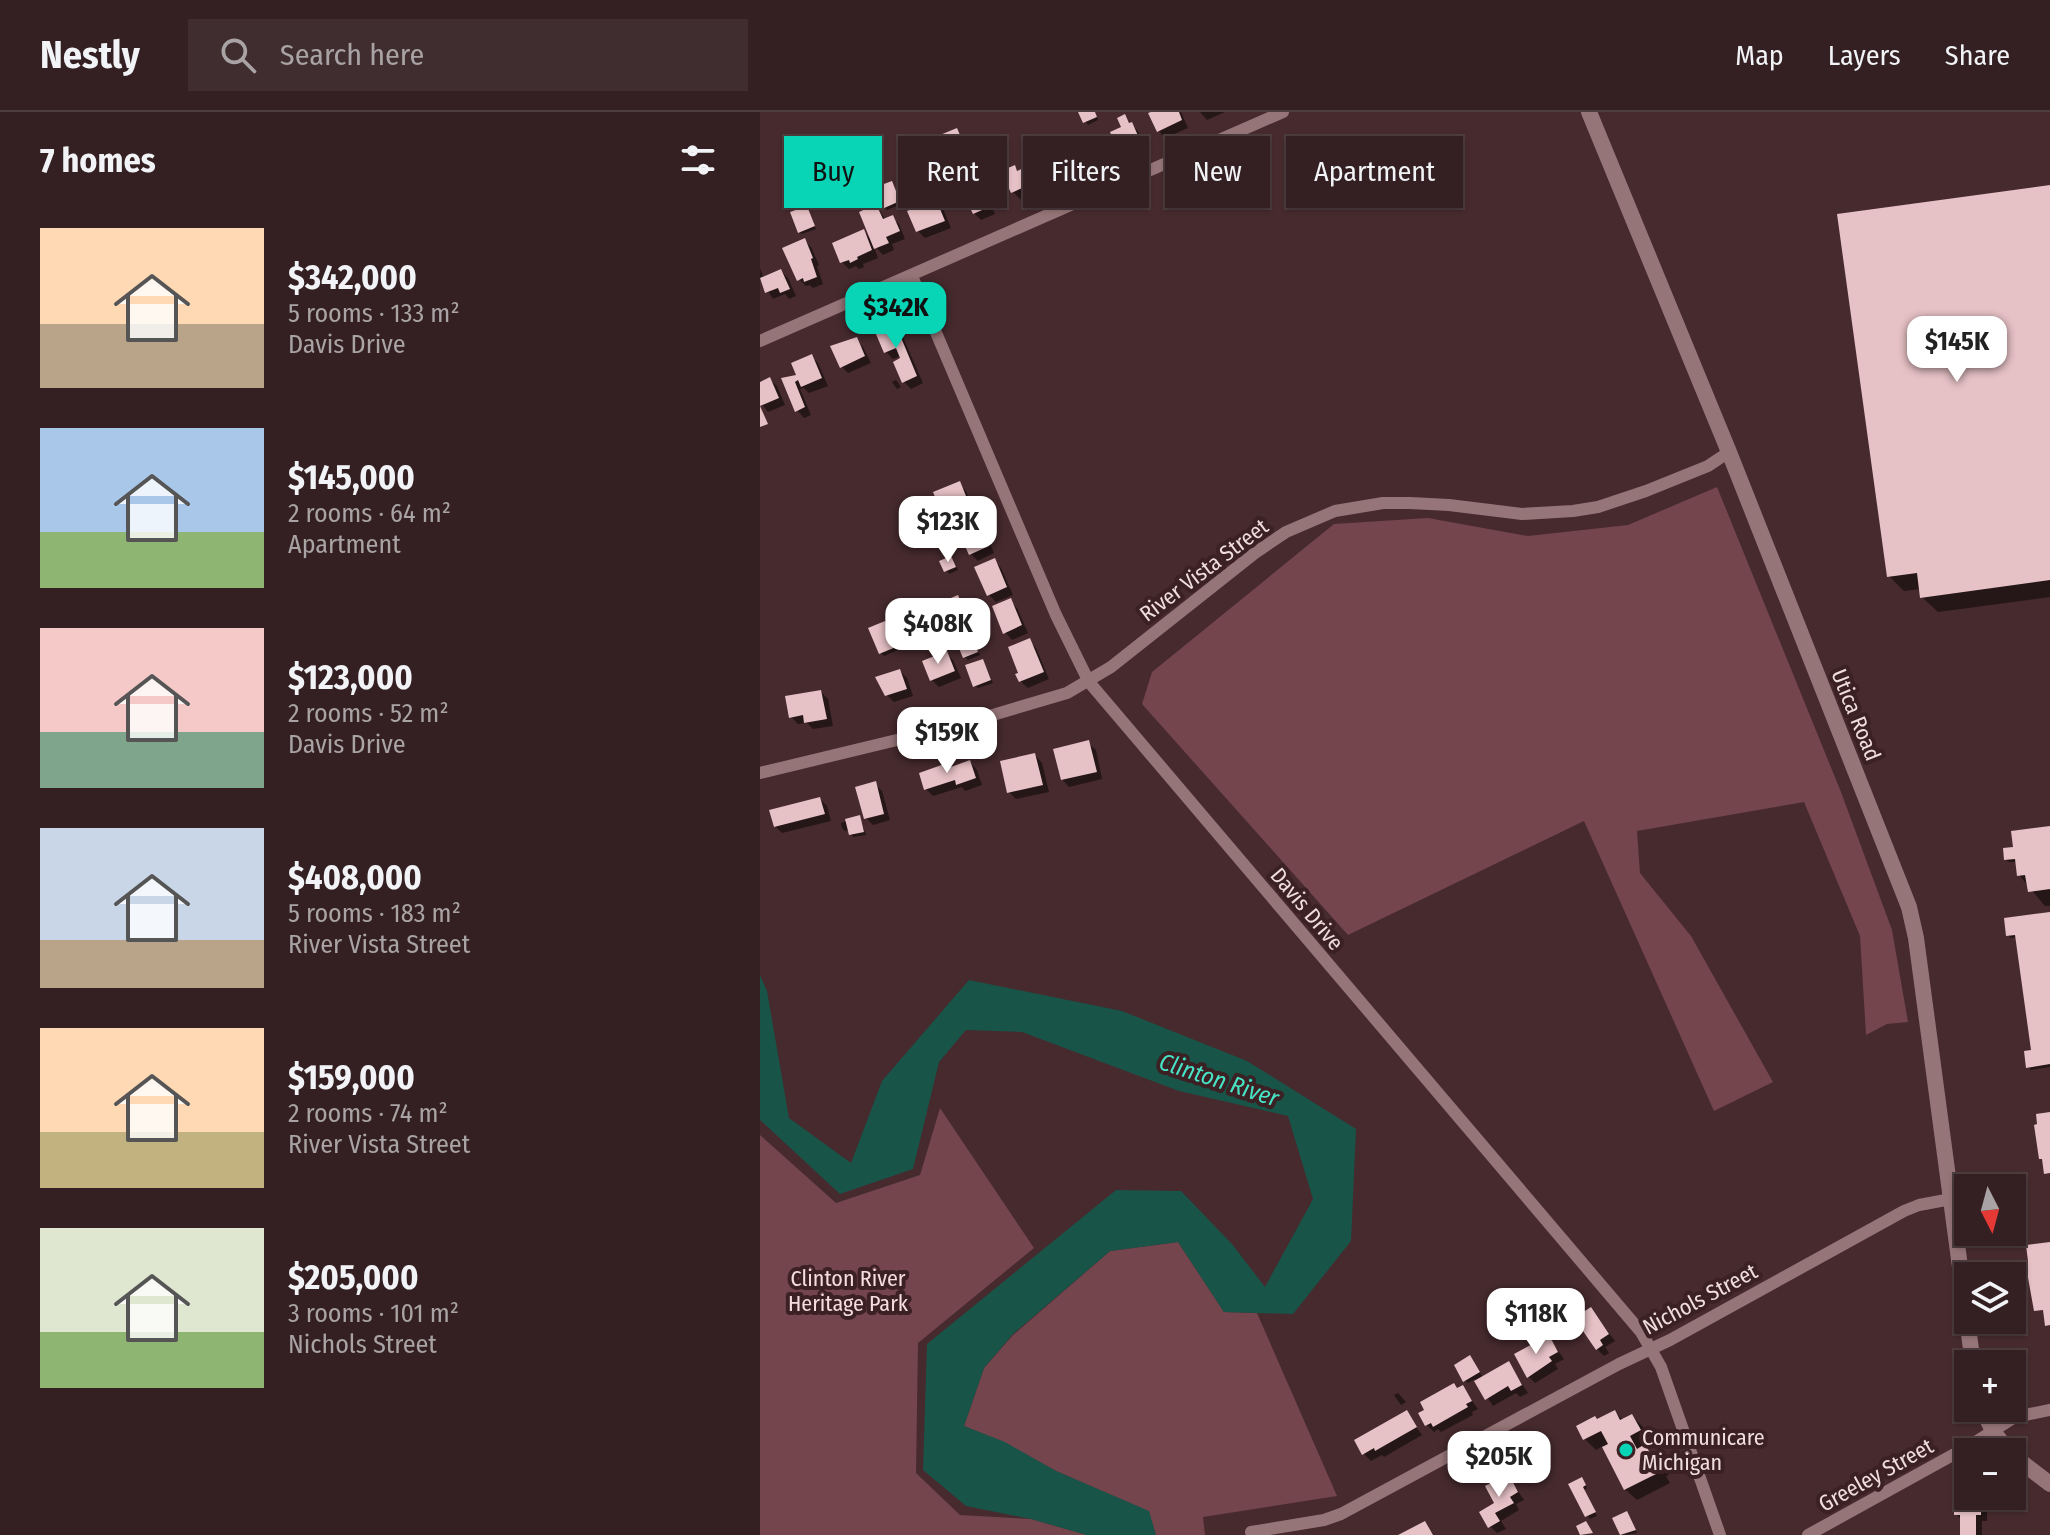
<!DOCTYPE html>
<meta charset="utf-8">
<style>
:root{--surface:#342022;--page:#3f2d2f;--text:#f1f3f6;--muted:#a9a3a5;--line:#4e3e40;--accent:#07d5b6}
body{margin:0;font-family:"Fira Sans Condensed",sans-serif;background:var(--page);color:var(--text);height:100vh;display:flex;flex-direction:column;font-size:30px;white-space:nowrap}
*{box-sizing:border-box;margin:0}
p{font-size:26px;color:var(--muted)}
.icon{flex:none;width:44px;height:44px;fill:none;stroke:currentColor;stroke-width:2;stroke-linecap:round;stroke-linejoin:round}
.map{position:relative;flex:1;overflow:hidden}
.sheet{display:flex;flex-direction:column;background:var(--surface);width:760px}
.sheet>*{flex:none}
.top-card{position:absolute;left:24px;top:24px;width:760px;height:72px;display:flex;gap:16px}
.needle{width:52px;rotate:174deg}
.fabs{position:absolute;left:1194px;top:1062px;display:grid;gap:16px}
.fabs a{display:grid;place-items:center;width:72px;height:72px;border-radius:0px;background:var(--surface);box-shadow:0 2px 6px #0004,0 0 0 2px var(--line);font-size:40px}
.price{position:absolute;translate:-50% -68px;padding:0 18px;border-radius:16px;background:#fff;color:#222;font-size:26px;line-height:52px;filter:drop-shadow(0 2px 4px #0008)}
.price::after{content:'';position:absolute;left:50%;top:48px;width:24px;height:18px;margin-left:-12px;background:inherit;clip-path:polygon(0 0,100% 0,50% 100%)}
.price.active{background:var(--accent);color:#111}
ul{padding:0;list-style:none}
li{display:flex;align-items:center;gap:24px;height:200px;padding:0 40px}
li span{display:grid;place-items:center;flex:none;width:224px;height:160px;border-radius:0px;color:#555}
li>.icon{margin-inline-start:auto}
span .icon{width:96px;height:96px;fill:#fffc;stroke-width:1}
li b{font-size:34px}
h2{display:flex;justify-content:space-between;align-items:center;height:96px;padding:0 40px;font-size:34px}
.chip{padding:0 28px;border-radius:0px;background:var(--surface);box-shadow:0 2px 6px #0004,0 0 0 2px var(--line);font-size:28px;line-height:72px}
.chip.active{background:var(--accent);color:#111}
header{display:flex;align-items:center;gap:48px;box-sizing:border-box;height:112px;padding:0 40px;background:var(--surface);border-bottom:2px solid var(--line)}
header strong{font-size:38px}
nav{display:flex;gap:44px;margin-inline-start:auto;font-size:28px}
.search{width:560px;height:72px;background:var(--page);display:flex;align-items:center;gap:20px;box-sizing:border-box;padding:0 28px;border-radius:0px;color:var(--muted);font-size:30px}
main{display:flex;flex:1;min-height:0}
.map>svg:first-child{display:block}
</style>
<header>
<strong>Nestly</strong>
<div class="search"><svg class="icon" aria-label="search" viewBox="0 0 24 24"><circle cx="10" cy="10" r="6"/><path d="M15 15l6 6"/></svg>Search here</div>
<nav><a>Map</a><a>Layers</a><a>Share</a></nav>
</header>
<main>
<section class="sheet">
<h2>7 homes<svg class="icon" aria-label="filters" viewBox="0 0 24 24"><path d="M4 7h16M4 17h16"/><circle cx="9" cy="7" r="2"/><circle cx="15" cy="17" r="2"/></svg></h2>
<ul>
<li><span style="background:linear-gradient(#ffd9b3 60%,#b9a48a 0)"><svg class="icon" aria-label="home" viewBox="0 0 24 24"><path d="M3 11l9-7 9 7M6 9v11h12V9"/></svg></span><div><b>$342,000</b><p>5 rooms · 133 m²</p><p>Davis Drive</p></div></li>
<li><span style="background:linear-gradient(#a9c7e8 65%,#8fb573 0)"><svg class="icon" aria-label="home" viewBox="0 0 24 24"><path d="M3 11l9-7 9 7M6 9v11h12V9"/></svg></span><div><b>$145,000</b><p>2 rooms · 64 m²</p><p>Apartment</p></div></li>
<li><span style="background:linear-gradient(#f6c9c9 65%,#7fa58c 0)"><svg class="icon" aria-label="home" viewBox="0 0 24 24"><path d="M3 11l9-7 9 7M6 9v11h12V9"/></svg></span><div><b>$123,000</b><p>2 rooms · 52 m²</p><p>Davis Drive</p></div></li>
<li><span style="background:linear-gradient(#c9d6e8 70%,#b9a48a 0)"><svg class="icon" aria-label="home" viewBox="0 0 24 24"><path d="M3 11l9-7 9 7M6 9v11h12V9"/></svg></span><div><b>$408,000</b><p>5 rooms · 183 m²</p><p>River Vista Street</p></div></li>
<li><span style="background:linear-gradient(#ffd9b3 65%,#c2b280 0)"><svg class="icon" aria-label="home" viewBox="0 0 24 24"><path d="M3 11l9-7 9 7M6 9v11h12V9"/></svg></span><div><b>$159,000</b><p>2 rooms · 74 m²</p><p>River Vista Street</p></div></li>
<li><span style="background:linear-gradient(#dfe7d0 65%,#8fb573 0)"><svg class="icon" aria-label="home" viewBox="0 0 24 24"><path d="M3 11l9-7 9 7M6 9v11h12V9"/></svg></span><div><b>$205,000</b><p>3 rooms · 101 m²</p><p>Nichols Street</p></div></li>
</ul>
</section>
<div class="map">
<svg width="1290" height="1423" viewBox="0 0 1290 1423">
<rect width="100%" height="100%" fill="#462a2e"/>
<path fill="#74454c" d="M957 375 1081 680 1132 818 1148 910 1127 912 1106 923 1100 824 1044 690 877 719 880 761 931 824 1013 970 954 999 824 709 588 823 382 592 392 560 574 412 668 406 768 424 868 413Z
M180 996 274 1136 158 1231 156 1361 200 1403 271 1407 327 1423H0V1023L76 1091 160 1063Z
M418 1130 464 1200 497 1201 577 1384 443 1405 445 1423H396L388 1399 296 1359 245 1331 204 1314 224 1256 253 1223 350 1139Z"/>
<path fill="#195449" d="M0 863 7 879 29 1006 91 1051 122 969 209 868 362 899 487 949 596 1017 591 1129 533 1202 464 1200 418 1130 350 1139 253 1222 224 1256 204 1314 245 1330 296 1359 389 1399 396 1423H327L271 1407 206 1394 163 1358 167 1232 356 1078 421 1079 472 1132 505 1175 553 1087 528 1004 419 979 262 920 206 918 179 950 153 1057 80 1082 0 1008Z"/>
<path fill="#0007" d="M320 0H335L338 8 328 13Z
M396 0H421L428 16 405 26 398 18Z
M440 0H465L447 8Z
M364 5 378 19 385 34 375 43 372 40 366 42 359 35 352 21 364 16Z
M196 18 206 38 193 44 190 41Z
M334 26 341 33 350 53 327 64 320 57Z
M158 33 167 51 151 58 148 55Z
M229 42 239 61 228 66 218 47Z
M254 55 259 60 270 55 277 63 283 77 260 87 253 80 243 60Z
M215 68 222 75 235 102 221 108 214 101Z
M131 71 142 92 127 98 124 95Z
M1290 75V485L1178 500 1162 485 1161 477 1144 479 1129 464Z
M176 90 183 97 191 116 165 126 158 119Z
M116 94 126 108 132 105 139 112 145 127 132 132 134 138 123 143 113 132 118 146 103 152 104 155 99 157 96 154 89 157 82 150 74 132 103 120 114 130Z
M46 96 56 117 42 122 39 120Z
M44 128 51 135 59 153 57 154 63 172 53 176 50 173 46 174 39 167Z
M0 156 4 167 21 159 28 166 36 184 29 187 25 182 13 187 0 167Z
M134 214 141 221 163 271 151 277 144 270 141 244 133 247 126 240V217Z
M96 228 103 235 111 251 88 261 81 254Z
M51 244 58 251 68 274 49 281 44 276 40 277 51 303 44 306 37 298 24 268 38 264Z
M9 267 17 274 25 293 8 300 0 290V268L3 271Z
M136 268 141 275 137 277 132 270Z
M199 372 206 379 214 397 190 406 183 399Z
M216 408 223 415 234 441 218 449 211 442Z
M191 446 198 458 189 462 182 450Z
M234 448 241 456 253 483 236 490 229 483Z
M198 486 206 501 190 508 187 505Z
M250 489 257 496 268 521 252 528 245 520Z
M144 491 156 518 143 523 140 520Z
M124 511 138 538 124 544 121 541Z
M211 525 220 543 208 548 205 545Z
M269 529 276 536 289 567 268 576 260 569Z
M186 541 193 548 201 566 179 575 172 568Z
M223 549 233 571 218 576 215 574Z
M140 559 147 566 153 584 134 590 127 583Z
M61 580 68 587 73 614 53 617 47 611 38 612 31 605Z
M328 631 336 638 342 667 309 675 302 667Z
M275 643 282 651 289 680 256 687 249 680Z
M210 650 217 658 222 673 205 679 202 675 173 684 166 677 189 653 193 656Z
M115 672 122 679 130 708 113 713 106 706Z
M60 687 67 694 71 709 22 721 15 714Z
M99 705 106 723 93 725 89 718 85 719 82 716 81 711Z
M1290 716V794H1285L1259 763 1257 750H1249L1246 748 1255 736Z
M1290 802V955L1271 958 1268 955 1273 940 1258 825 1251 826 1248 823Z
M831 1198 855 1229 845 1235 849 1241 844 1244 837 1237Z
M788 1225 804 1247 795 1252 798 1257 775 1271 768 1264Z
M713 1248 723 1266 749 1252 768 1281 760 1285 756 1281 733 1294 715 1267 708 1271 705 1268Z
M702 1275 718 1297 712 1300 713 1303 681 1320 678 1317 674 1320 667 1313Z
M638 1281 646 1290 641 1293 634 1283Z
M855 1300 863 1308 872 1304 883 1315 891 1330 884 1334 904 1353 909 1363 906 1364 910 1371 877 1388 865 1377 843 1334 836 1338 825 1327 838 1309Z
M646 1301 662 1323 624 1345 622 1343 611 1349 604 1342Z
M747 1363 764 1388 756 1392 759 1398 741 1409 746 1417 737 1421 730 1414Z
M824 1371 827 1376 824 1378 837 1404 830 1407 811 1373Z
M1207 1383 1213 1384 1227 1395V1409H1222V1423H1224H1202V1408L1196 1402 1207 1388Z
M869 1404 877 1421 863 1423 855 1407Z"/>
<path fill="#e6c1c5" d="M318 0H335L337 5 323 11Z
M391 0H419L422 8 397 20 388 1Z
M365 2 369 11 372 10 379 26 374 29 375 32 366 37 364 33 357 36 350 20 361 15 357 6Z
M197 16 205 35 188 42 180 23Z
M334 24 344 46 319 58 308 35Z
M158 31 166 48 147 56 139 39Z
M229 40 237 58 223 64 215 46Z
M255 53 257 59 270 53 278 69 251 81 241 59Z
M216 65 229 95 213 102 199 73Z
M132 69 140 89 122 97 113 76Z
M1290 73V468L1160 486 1157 461 1127 465 1077 102Z
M176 87 185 109 156 120 147 99Z
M116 92 123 107 133 103 140 119 126 125 129 131 114 137 99 100Z
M47 94 55 114 38 121 30 100Z
M104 117 112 138 97 145 98 147 90 151 89 148 80 151 72 131Z
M45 126 53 146 51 147 57 165 44 170 43 166 37 169 22 136Z
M21 157 30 177 20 181 18 176 5 181 0 166Z
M123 211 125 215 135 211 157 264 142 271 133 250 140 246 136 236 124 241 113 215Z
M97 225 105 244 80 256 70 234Z
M52 242 62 266 41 275 38 268 35 270 45 295 35 300 21 266 36 263 31 251Z
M10 265 19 286 0 294 8 312 0 315V270Z
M200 369 208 389 181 400 173 380Z
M216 405 229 434 209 443 196 414Z
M191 444 196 455 184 460 179 449Z
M235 446 247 475 227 484 214 455Z
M198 483 204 498 186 506 179 491Z
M251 486 262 513 243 522 232 494Z
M145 489 155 515 138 521 128 495Z
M125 509 136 535 119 542 108 516Z
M211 523 218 540 203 546 196 529Z
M270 526 284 560 259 570 255 562 258 561 248 535Z
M187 539 195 559 170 569 162 549Z
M223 547 231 568 213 575 205 553Z
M140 557 147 577 125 584 115 565Z
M61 578 67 607 44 611 43 603 29 606 25 584Z
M329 628 337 660 301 668 293 637Z
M275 641 283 673 247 681 240 649Z
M210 648 216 666 196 673 195 668 164 678 159 661 190 650 191 655Z
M116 669 124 702 104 707 95 675Z
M60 685 65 702 14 715 9 698Z
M100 703 104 720 89 723 85 707Z
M1290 714V777L1268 780 1265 763 1257 764 1255 747 1244 748 1243 736 1253 735 1251 719Z
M1290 800V952L1266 956 1264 939 1271 938 1255 823 1246 824 1244 806Z
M1290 1000V1061L1284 1062 1282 1047H1279L1274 1013 1277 1012 1276 1002Z
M1290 1130V1213L1285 1214 1283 1198 1274 1199 1265 1149H1268L1266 1133Z
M831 1195 849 1222 840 1228 843 1233 836 1238 814 1206Z
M789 1223 798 1240 789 1245 792 1249 767 1266 754 1242Z
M710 1243 720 1260 703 1270 694 1253Z
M749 1249 762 1273 751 1279 748 1274 725 1288 714 1269Z
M694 1271 697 1276 703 1273 712 1289 706 1292 708 1295 673 1315 671 1311 665 1314 658 1301 664 1298 660 1290Z
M647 1298 657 1315 615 1339 614 1336 602 1343 594 1328Z
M855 1298 860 1308 872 1302 881 1318 870 1324 877 1337 885 1332 890 1341 893 1339 899 1351 896 1353 900 1360 864 1378 842 1335 848 1332 841 1319 823 1328 816 1314 835 1304 837 1307Z
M748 1361 758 1380 750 1385 754 1391 735 1401 740 1409 728 1416 719 1400 734 1391 725 1374Z
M822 1365 826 1373 823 1375 836 1400 825 1405 808 1372Z
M1205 1381 1213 1386H1221V1403H1216V1423H1200V1403H1194V1386H1205Z
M867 1399 876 1418 860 1423 852 1406Z
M665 1409 673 1423H638Z
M826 1409 833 1421 820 1423 816 1414Z"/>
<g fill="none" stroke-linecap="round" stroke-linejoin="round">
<path stroke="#967578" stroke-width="12" d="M152 164 296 503 329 570 881 1220 901 1255 960 1423
M0 229 523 0
M0 661 199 613 307 581 351 555 495 441 526 420 575 399 623 391H650L689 393 762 402 813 399 838 395 886 379 948 354 969 340
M491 1420 564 1408 581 1402 859 1252 910 1228 1144 1099 1159 1093 1191 1087
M1048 1423 1209 1334 1255 1305 1290 1298"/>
<path stroke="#967578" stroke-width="16" d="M829 0 969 340 1149 795 1156 826 1213 1252
M1222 1296 1233 1319 1249 1340
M1252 1343 1290 1372"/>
</g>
<circle fill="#07d5b6" stroke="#3b2024" stroke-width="3" cx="866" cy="1338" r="8"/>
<g text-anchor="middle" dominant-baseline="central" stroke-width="8" stroke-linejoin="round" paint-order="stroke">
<g font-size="22" fill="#f0dddf" stroke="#3b2024">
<text transform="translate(444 458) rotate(-37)">River Vista Street</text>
<text transform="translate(1096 603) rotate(68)">Utica Road</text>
<text transform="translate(547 797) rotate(50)">Davis Drive</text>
<text transform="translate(940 1187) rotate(-28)">Nichols Street</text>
<text transform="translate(1116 1363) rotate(-29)">Greeley Street</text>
</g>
<g font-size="22" fill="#f6dde0" stroke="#3b2024">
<text x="88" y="1166">Clinton River<tspan x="88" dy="25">Heritage Park</tspan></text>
</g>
<g font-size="22" fill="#f0dddf" stroke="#3b2024" text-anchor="start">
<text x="882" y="1325">Communicare<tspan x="882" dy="25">Michigan</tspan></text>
</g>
<g font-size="24" font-style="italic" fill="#47e4c6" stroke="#3b2024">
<text transform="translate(459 968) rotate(18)">Clinton River</text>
</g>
</g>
</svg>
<div class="fabs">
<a><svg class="needle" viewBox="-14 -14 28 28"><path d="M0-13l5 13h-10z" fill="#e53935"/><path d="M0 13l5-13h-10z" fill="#a9a3a5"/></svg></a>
<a><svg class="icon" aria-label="layers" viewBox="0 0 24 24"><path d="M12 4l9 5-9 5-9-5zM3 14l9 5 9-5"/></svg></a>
<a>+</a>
<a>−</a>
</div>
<b class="price active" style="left:136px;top:238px">$342K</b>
<b class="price" style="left:1197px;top:272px">$145K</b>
<b class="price" style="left:188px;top:452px">$123K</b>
<b class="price" style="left:178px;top:554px">$408K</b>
<b class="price" style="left:187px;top:663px">$159K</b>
<b class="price" style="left:776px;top:1244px">$118K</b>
<b class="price" style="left:739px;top:1387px">$205K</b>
<div class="top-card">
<a class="chip active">Buy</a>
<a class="chip">Rent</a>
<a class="chip">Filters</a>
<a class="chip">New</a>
<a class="chip">Apartment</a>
</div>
</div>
</main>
